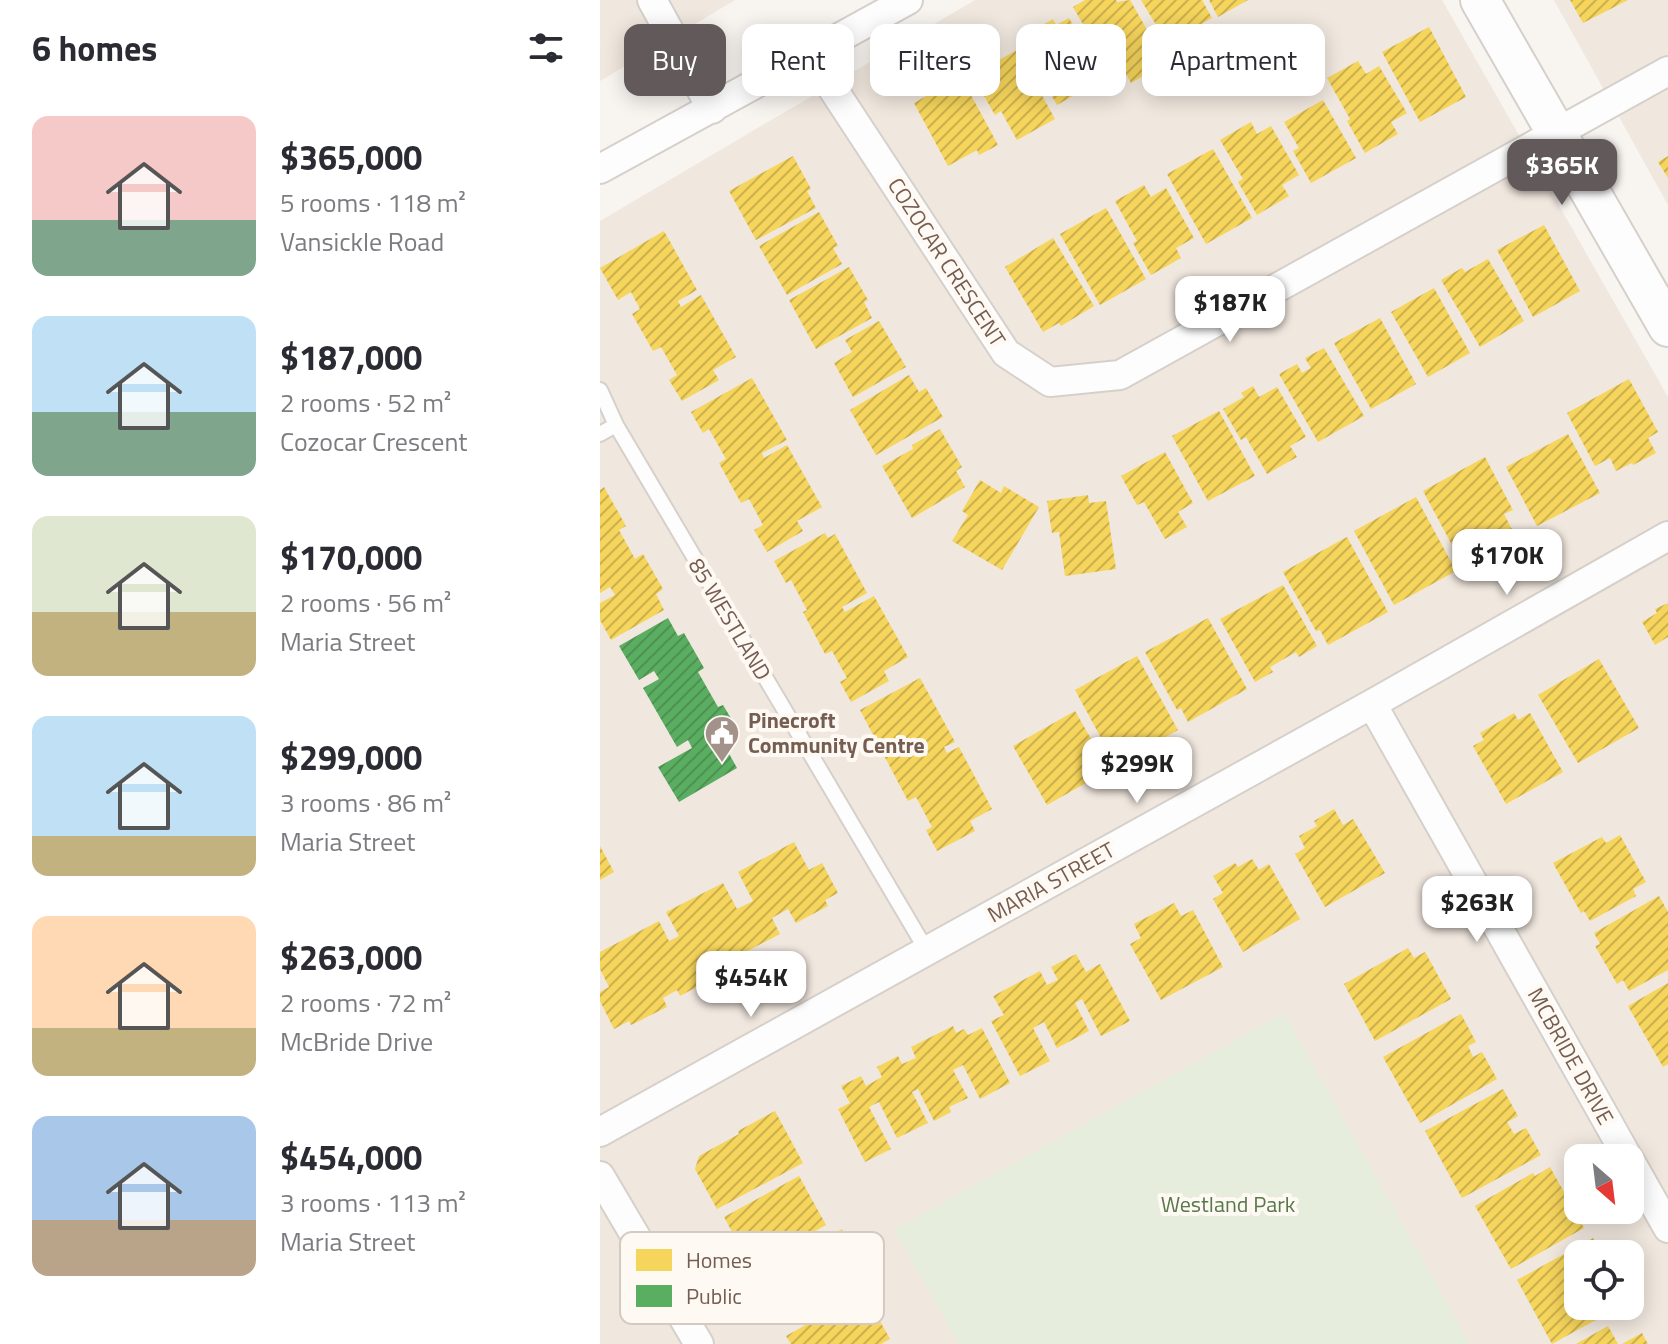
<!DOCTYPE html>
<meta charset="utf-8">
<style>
:root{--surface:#fff;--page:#f2f2f3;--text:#2b2b33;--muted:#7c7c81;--accent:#61595a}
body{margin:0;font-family:"Titillium Web",sans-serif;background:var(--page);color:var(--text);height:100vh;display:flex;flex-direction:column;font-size:30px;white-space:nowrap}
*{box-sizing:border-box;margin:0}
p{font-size:26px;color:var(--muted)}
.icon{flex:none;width:44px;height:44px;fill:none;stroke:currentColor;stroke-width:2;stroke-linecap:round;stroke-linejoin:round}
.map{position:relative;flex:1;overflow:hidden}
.side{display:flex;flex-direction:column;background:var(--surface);width:600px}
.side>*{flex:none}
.guide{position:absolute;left:24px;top:24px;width:760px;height:72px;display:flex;gap:16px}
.needle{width:52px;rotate:152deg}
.fabs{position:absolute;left:964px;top:1144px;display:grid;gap:16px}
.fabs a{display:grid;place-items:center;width:80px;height:80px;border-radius:16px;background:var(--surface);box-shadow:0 4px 20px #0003;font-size:40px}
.price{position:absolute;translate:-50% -68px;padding:0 18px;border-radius:16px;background:#fff;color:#222;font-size:26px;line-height:52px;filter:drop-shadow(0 2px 4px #0008)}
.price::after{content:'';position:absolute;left:50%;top:48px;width:24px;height:18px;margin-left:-12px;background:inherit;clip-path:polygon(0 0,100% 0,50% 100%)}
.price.current{background:var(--accent);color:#fff}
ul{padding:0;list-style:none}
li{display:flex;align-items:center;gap:24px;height:200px;padding:0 32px}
li span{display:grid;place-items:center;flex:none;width:224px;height:160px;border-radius:16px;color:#555}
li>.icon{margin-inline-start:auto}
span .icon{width:96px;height:96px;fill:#fffc;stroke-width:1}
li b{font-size:34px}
h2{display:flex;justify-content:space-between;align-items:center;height:96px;padding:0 32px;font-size:34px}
.chip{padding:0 28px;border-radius:16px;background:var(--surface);box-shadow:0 4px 20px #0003;font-size:28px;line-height:72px}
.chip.current{background:var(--accent);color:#fff}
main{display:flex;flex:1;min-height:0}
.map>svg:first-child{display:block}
</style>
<main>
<section class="side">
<h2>6 homes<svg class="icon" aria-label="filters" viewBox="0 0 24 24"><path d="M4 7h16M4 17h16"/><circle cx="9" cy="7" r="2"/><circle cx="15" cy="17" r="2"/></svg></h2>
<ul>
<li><span style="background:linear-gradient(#f6c9c9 65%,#7fa58c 0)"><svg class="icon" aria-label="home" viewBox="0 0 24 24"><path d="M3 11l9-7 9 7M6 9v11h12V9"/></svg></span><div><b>$365,000</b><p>5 rooms · 118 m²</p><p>Vansickle Road</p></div></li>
<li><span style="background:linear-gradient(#bfe0f5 60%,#7fa58c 0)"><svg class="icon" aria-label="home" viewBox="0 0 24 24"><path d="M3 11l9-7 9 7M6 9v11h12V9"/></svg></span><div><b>$187,000</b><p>2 rooms · 52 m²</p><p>Cozocar Crescent</p></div></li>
<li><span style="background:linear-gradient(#dfe7d0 60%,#c2b280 0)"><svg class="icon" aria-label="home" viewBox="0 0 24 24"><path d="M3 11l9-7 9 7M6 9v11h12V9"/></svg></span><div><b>$170,000</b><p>2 rooms · 56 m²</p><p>Maria Street</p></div></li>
<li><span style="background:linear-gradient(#bfe0f5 75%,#c2b280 0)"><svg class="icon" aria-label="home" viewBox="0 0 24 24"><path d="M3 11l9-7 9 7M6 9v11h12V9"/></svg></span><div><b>$299,000</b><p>3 rooms · 86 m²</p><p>Maria Street</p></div></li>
<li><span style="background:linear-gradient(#ffd9b3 70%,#c2b280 0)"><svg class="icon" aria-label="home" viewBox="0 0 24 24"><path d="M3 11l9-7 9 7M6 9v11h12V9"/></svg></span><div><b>$263,000</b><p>2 rooms · 72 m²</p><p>McBride Drive</p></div></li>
<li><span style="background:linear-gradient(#a9c7e8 65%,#b9a48a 0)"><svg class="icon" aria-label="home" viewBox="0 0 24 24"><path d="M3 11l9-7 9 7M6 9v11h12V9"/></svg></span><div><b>$454,000</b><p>3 rooms · 113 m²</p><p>Maria Street</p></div></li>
</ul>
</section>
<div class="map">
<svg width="1068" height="1344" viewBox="0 0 1068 1344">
<defs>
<pattern id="homes-hatch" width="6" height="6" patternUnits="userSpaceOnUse" patternTransform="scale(2)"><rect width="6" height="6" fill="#f6d55c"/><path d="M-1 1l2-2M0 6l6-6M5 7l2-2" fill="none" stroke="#ccb04e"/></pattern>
<pattern id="public-hatch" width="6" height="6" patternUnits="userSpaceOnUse" patternTransform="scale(2)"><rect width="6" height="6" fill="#5aae61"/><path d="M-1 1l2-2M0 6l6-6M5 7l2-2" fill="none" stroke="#4f9152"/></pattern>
</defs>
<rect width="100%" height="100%" fill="#f8f4f0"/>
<path fill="#f0e7de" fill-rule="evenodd" d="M0 0H135L0 81Z
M375 0H842L1068 397V1344H0V221ZM978 1158H1030V1210H978ZM978 1254H1030V1306H978Z
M954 0H1068V205Z"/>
<path fill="#e6eddc" d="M684 1013 870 1344H359L294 1230Z"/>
<path fill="url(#homes-hatch)" d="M485 0H516L517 2 530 0 566 63 531 83 506 38 495 45 473 7Z
M541 0H602L612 18 567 43Z
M609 0H648L618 17Z
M970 0H1028L983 23Z
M469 18 504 78 457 105 419 39 453 19 456 25Z
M829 27 866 97 820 122 782 52Z
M417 50 455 119 417 140 401 111 395 115 369 70 388 60 390 65Z
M758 61 766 74 779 66 807 113 791 122 798 134 765 153 747 121 750 119 727 78Z
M359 73 398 145 379 155 377 150 348 166 314 103 344 86 342 82Z
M723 100 756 158 711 183 693 151 699 148 684 122Z
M651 122 657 134 671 126 699 175 682 185 689 196 657 215 638 182 643 179 620 140Z
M613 149 652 218 606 244 567 174Z
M193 156 211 189 207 191 216 208 156 240 129 191Z
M1068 156V178L1058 162Z
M544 185 551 197 566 188 594 238 576 248 581 258 551 275 533 243 537 241 515 201Z
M506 208 546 279 500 305 460 234Z
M219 212 238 246 233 248 242 264 187 295 159 246Z
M944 225 980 291 933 317 897 250Z
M64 231 97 290 78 301 81 307 101 295 136 357 113 370 119 380 82 401 69 380 77 375 61 347 53 351 32 314 40 309 31 292 18 300 0 268Z
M453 238 494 306 461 326 459 323 443 332 405 267Z
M888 259 924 321 880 347 841 280 862 268 865 272Z
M249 267 268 300 264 302 272 318 216 349 189 300Z
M834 288 870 353 828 377 791 312Z
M780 318 816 384 771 409 734 343Z
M279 321 306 367 253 397 234 363 252 352 245 340Z
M724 348 764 416 718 442 679 374 697 364 702 373 711 368 705 358Z
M309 375 319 392 326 388 343 417 276 455 250 410Z
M152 378 187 440 162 453 164 458 187 445 222 507 197 521 203 531 167 552 154 530 163 525 149 499 141 503 119 463 126 459 109 429 103 433 91 412Z
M1029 379 1058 432 1048 438 1056 453 1033 465 1032 463 1016 471 1010 458 995 466 967 413Z
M653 386 659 397 677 387 706 437 690 446 697 457 667 474 646 437 641 440 623 409 644 397 641 393Z
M619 411 655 476 608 501 572 436Z
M340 429 362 467 356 471 365 487 312 518 282 466 313 449 312 445Z
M968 434 1000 493 937 526 906 467Z
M565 452 593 503 578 512 587 527 565 539 544 502 537 505 521 476Z
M885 457 913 510 904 514 916 537 878 558 866 537 852 545 823 491Z
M380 480 401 493 404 486 439 507 402 570 352 541 368 515 362 511Z
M4 487 26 526 19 530 35 559 43 554 63 589 56 594 64 610 11 640 0 620V603L15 595 10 587 0 593V490Z
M488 495 489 503 506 501 516 569 465 576 459 532 452 533 447 501Z
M816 497 856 571 794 605 754 531Z
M225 533 228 538 235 534 267 593 242 607 245 612 274 596 308 657 284 671 289 681 251 702 240 682 247 678 232 651 225 654 203 612 207 610 191 580 186 583 174 561Z
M747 537 788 612 728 645 720 630 716 631 683 572Z
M683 585 717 646 699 657 696 652 670 667 673 672 655 682 620 619Z
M1068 603V637L1055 645 1042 622 1057 613 1055 609Z
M608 618 647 689 588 722 581 708 577 710 545 652Z
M537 656 578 730 519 763 509 745 506 747 475 690Z
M999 659 1039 728 978 763 938 695Z
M320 678 355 742 344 747 347 753 359 747 392 809 370 821 375 831 337 851 326 830 332 827 316 797 308 801 260 710Z
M475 711 509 770 447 805 413 746Z
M914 713 918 720 930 713 963 772 906 804 873 746 884 740 880 733Z
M734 809 743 825 753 819 785 873 725 907 695 854 705 848 699 836 717 826 714 821Z
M1020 835 1046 882 1033 889 1036 896 990 921 984 911 981 913 953 863 1002 837 1006 843Z
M194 842 209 870 222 863 238 893 225 900 228 906 196 923 188 909 172 918 180 934 115 968 119 975 80 996 77 990 63 998 67 1007 31 1025 29 1021 14 1029 0 1001V992L9 987 0 969V952L59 921 69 941 79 936 66 912 123 883 137 909 153 901 138 872Z
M0 846 14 872 0 880Z
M652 859 659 870 669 864 700 919 643 952 613 899 623 893 613 876 635 863 638 867Z
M1059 896 1068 912V970L1029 991 1023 980 1017 984 995 946 1000 944 994 933Z
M574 903 581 916 593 910 623 967 561 1000 530 944 541 938 534 924Z
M808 948 814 958 825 952 851 999 775 1041 744 984Z
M476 954 486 972 500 964 530 1021 501 1036 482 999 475 1003 489 1031 457 1048 444 1022 433 1028 450 1061 420 1076 391 1021 404 1015 393 996 440 971 447 985 458 980 451 967Z
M1068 983V1064L1063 1067 1028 1006Z
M861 1014 876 1042 868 1046 873 1057 882 1052 897 1079 820 1123 783 1057Z
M353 1026 356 1033 364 1029 368 1035 382 1028 410 1083 380 1099 363 1065 353 1070 368 1098 349 1107 351 1112 334 1121 318 1089 312 1092 328 1123 297 1138 279 1102 269 1107 291 1149 265 1162 238 1109 250 1103 241 1086 261 1076 266 1086 282 1077 277 1067 298 1056 302 1064 316 1058 311 1047Z
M903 1089 918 1116 907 1122 914 1134 926 1128 941 1155 862 1198 825 1131Z
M175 1111 203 1163 117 1209 95 1169 99 1156 139 1134 138 1131Z
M950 1167 984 1228 911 1269 875 1206 933 1173 935 1176Z
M199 1176 226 1225 162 1260 153 1245 142 1250 124 1217Z
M242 1229 266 1275 192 1315 180 1293 169 1300 156 1276Z
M993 1238 1002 1254H978V1306H1021L952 1344 917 1280Z
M268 1300 290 1339 281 1344H191L186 1336 232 1310 237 1318Z
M1008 1326 1018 1344H976Z
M1042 1333 1048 1344H1022Z"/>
<path fill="url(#public-hatch)" d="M68 618 78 636 84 633 104 668 98 672 118 707 123 705 135 725 124 731 133 746 127 750 137 768 79 802 58 767 92 748 88 740 77 747 43 688 59 679 54 671 39 680 19 646Z"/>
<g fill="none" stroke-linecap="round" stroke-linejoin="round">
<g stroke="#d6d0cb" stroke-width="18">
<path id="lane" d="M0 390 16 425 327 951
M0 434 16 425"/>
</g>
<g stroke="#d6d0cb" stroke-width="32">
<path id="street" d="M52 0 112 109
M210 54 406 353 450 382 520 375 1068 71
M0 169 308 0
M772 704 1028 1158
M0 1132 772 704 1068 536
M1030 1161 1068 1228
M0 1176 99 1344"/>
</g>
<g stroke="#d6d0ca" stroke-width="42">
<path id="secondary" d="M880 0 1068 327"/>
</g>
<use href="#lane" stroke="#fefdfd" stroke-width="14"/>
<use href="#street" stroke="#fefdfd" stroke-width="28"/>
<use href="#secondary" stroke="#fefdfd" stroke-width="38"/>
</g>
<defs>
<g id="civic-pin" transform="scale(1.8)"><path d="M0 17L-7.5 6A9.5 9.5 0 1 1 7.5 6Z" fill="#a39289" stroke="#fef9f3"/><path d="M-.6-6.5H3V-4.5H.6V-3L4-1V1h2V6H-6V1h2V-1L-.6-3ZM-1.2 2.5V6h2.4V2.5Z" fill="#fff"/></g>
</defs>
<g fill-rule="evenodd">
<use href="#civic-pin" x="122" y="733"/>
</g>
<g text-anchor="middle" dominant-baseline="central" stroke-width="8" stroke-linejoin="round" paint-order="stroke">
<g font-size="22" fill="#755d51" stroke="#fef9f3">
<text transform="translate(347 262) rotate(57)">COZOCAR CRESCENT</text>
<text transform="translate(130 619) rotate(59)">85 WESTLAND</text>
<text transform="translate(451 882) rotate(-29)">MARIA STREET</text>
<text transform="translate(971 1056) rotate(61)">MCBRIDE DRIVE</text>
</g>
<g font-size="22" font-weight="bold" fill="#755d51" stroke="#fef9f3" text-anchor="start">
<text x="148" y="720">Pinecroft<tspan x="148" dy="25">Community Centre</tspan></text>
</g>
<g font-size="22" fill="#58794a" stroke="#fef9f3">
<text x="628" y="1204">Westland Park</text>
</g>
</g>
<rect x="20" y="1232" width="264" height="92" rx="12" fill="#fef9f3" stroke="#d5cac2" stroke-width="2"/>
<rect x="36" y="1249" width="36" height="22" fill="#f6d55c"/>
<rect x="36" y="1285" width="36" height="22" fill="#5aae61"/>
<g font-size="22" fill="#755d51">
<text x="86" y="1268">Homes</text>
<text x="86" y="1304">Public</text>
</g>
</svg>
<div class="fabs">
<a><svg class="needle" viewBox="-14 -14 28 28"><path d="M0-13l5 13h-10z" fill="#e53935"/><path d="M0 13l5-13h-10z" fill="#7c7c81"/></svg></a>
<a><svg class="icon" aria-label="locate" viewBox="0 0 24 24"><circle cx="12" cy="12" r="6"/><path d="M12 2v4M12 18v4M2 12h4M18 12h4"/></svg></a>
</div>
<b class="price current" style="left:962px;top:207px">$365K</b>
<b class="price" style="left:630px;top:344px">$187K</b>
<b class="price" style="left:907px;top:597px">$170K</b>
<b class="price" style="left:537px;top:805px">$299K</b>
<b class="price" style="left:877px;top:944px">$263K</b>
<b class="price" style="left:151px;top:1019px">$454K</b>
<div class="guide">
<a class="chip current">Buy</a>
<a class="chip">Rent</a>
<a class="chip">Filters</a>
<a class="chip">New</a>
<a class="chip">Apartment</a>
</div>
</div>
</main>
